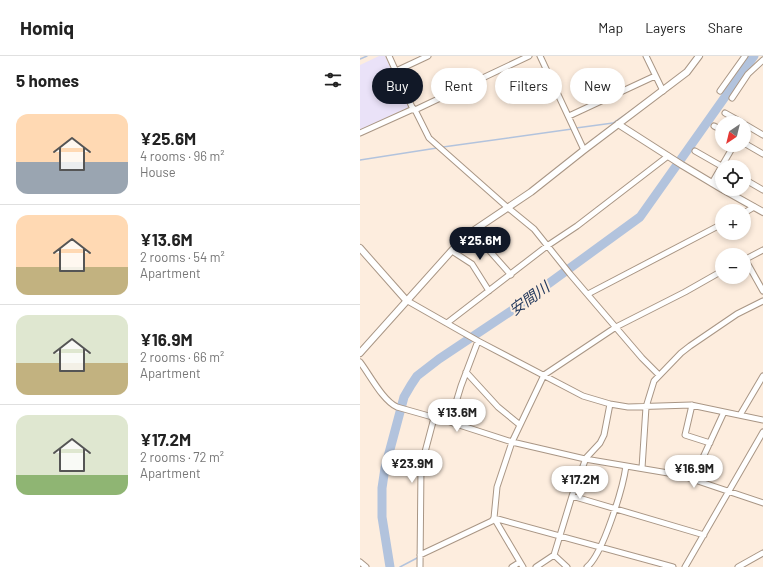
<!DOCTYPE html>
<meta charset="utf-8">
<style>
:root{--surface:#fff;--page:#f6f6f6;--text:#222;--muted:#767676;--line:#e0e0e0;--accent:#111827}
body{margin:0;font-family:Barlow,"Noto Sans JP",sans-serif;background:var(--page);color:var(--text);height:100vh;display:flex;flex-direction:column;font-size:15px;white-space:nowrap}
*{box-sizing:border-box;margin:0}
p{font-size:13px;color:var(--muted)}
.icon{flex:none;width:22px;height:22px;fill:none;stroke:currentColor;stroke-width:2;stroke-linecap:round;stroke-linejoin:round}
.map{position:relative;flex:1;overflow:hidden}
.panel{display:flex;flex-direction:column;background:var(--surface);width:360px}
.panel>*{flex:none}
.guide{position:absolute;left:12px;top:12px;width:331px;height:36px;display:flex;gap:8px}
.needle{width:26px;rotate:215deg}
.tools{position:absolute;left:355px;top:60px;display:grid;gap:8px}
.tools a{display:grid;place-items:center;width:36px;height:36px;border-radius:50%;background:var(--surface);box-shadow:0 2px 6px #0003;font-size:20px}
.price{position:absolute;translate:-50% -34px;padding:0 9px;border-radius:14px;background:#fff;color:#222;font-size:13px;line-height:26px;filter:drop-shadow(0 1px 2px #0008)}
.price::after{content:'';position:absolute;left:50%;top:24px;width:12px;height:9px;margin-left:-6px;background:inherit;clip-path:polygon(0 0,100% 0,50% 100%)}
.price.selected{background:var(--accent);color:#fff}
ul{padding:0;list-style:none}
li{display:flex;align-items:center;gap:12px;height:100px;padding:0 16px}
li+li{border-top:1px solid var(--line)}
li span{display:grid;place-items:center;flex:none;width:112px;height:80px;border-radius:12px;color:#555}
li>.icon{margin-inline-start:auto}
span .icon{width:48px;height:48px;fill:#fffc;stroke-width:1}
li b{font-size:17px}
h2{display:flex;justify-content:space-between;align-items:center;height:48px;padding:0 16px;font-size:17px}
.tag{padding:0 14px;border-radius:18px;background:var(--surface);box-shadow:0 2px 6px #0003;font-size:14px;line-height:36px}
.tag.selected{background:var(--accent);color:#fff}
header{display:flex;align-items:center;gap:24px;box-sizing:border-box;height:56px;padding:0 20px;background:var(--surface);border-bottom:1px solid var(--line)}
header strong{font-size:19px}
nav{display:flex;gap:22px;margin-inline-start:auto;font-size:14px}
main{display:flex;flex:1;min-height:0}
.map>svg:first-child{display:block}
</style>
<header>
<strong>Homiq</strong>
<nav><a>Map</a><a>Layers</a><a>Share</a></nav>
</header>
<main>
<section class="panel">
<h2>5 homes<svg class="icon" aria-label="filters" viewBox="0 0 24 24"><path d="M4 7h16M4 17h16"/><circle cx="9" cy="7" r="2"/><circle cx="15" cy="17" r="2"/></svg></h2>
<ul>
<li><span style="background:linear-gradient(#ffd9b3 60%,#9aa5b1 0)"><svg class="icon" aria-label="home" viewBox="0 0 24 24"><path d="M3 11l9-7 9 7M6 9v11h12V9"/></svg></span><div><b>¥25.6M</b><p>4 rooms · 96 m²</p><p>House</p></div></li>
<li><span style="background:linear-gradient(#ffd9b3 65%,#c2b280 0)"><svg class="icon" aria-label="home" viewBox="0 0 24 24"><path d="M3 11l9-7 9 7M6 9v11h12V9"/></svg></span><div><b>¥13.6M</b><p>2 rooms · 54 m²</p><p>Apartment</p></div></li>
<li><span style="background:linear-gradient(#dfe7d0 60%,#c2b280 0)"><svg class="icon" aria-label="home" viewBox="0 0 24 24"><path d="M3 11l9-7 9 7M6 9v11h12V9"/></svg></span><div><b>¥16.9M</b><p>2 rooms · 66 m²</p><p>Apartment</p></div></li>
<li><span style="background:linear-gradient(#dfe7d0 75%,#8fb573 0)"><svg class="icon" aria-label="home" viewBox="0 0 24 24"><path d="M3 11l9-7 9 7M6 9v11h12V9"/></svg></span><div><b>¥17.2M</b><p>2 rooms · 72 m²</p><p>Apartment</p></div></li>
</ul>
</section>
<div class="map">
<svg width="403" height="511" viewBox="0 0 403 511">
<rect width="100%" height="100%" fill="#fdedde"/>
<path fill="#eae2f8" d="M19 0H25L49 51 0 74V9Z"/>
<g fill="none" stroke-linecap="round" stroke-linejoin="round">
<path stroke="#b2c3dd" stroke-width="1.5" d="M0 3 7 0
M216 72 253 67 275 52
M83 91 212 73
M0 104 77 92
M393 505 403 500
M40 511 59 501"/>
<path stroke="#b2c3dd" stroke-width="9" d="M30 511 22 461V432L25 412 40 356 44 341 51 329 57 320 79 303 151 255 280 161 394 0"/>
<g stroke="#a99685" stroke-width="7">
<path id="minor" d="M29 0 52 51 55 54 69 82 147 151 174 173 210 218 282 302 299 319
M180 0 224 94
M286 0 303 35
M36 15 68 0
M360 35 385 0
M372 42 388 18 403 4
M365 57 383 67
M209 60 295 20
M354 70 362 74
M384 73 386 69 403 79
M0 77 51 54H55L169 0
M384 87 403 98
M335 95 363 111
M384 123 403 134
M352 127 374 89
M384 157 394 151
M112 175 151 219
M92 195 112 208 129 235
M385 203 403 235
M384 204 403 194
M228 238 362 168
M46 244 118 285 223 340 250 348 268 351 331 349 403 364
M87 267 187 190 217 170 308 100
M0 306C10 319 23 345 37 351L90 366 152 386 225 403 320 419 403 447
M106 316 138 351 160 369
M332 349 325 379 350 387
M380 359 403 320
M90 366 101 330 118 285
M282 412 286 351 294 325 321 297 330 290 377 258 403 245
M333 423 364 356
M212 440 344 479
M60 499 132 465 134 462 313 511
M194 499 207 511
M0 506 6 511
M60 511 61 411 74 362
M152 511 160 506
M163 511 134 462 137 431 152 386 184 319 256 271 325 236 362 215
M176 511 194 499 212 440 226 402 240 387 244 379 250 348
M227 511C243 498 263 432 266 410
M325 511 403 376
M378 511 403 497"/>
</g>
<g stroke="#a99685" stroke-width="8">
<path id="tertiary" d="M258 68 322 109 362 133
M362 133 403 156
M0 192 46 244
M0 297 104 181 171 136 224 94 327 16 339 0"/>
</g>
<use href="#minor" stroke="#fff" stroke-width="5"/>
<use href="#tertiary" stroke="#fff" stroke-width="6"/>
</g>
<g text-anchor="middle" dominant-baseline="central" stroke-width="4" stroke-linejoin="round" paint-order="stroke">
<g font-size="15" font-style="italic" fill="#1e355a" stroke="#fdedde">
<text transform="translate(169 242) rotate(-36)">安間川</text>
</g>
</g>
</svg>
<div class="tools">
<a><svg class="needle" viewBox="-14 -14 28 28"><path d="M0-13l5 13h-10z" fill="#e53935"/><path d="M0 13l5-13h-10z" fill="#767676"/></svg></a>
<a><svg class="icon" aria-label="locate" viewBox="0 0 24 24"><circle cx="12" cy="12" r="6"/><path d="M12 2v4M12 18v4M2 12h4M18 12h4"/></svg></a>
<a>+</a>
<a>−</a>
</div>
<b class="price selected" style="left:120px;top:205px">¥25.6M</b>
<b class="price" style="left:97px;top:377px">¥13.6M</b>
<b class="price" style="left:52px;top:428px">¥23.9M</b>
<b class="price" style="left:334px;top:433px">¥16.9M</b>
<b class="price" style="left:220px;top:444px">¥17.2M</b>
<div class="guide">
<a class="tag selected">Buy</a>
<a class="tag">Rent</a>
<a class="tag">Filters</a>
<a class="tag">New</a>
</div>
</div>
</main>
